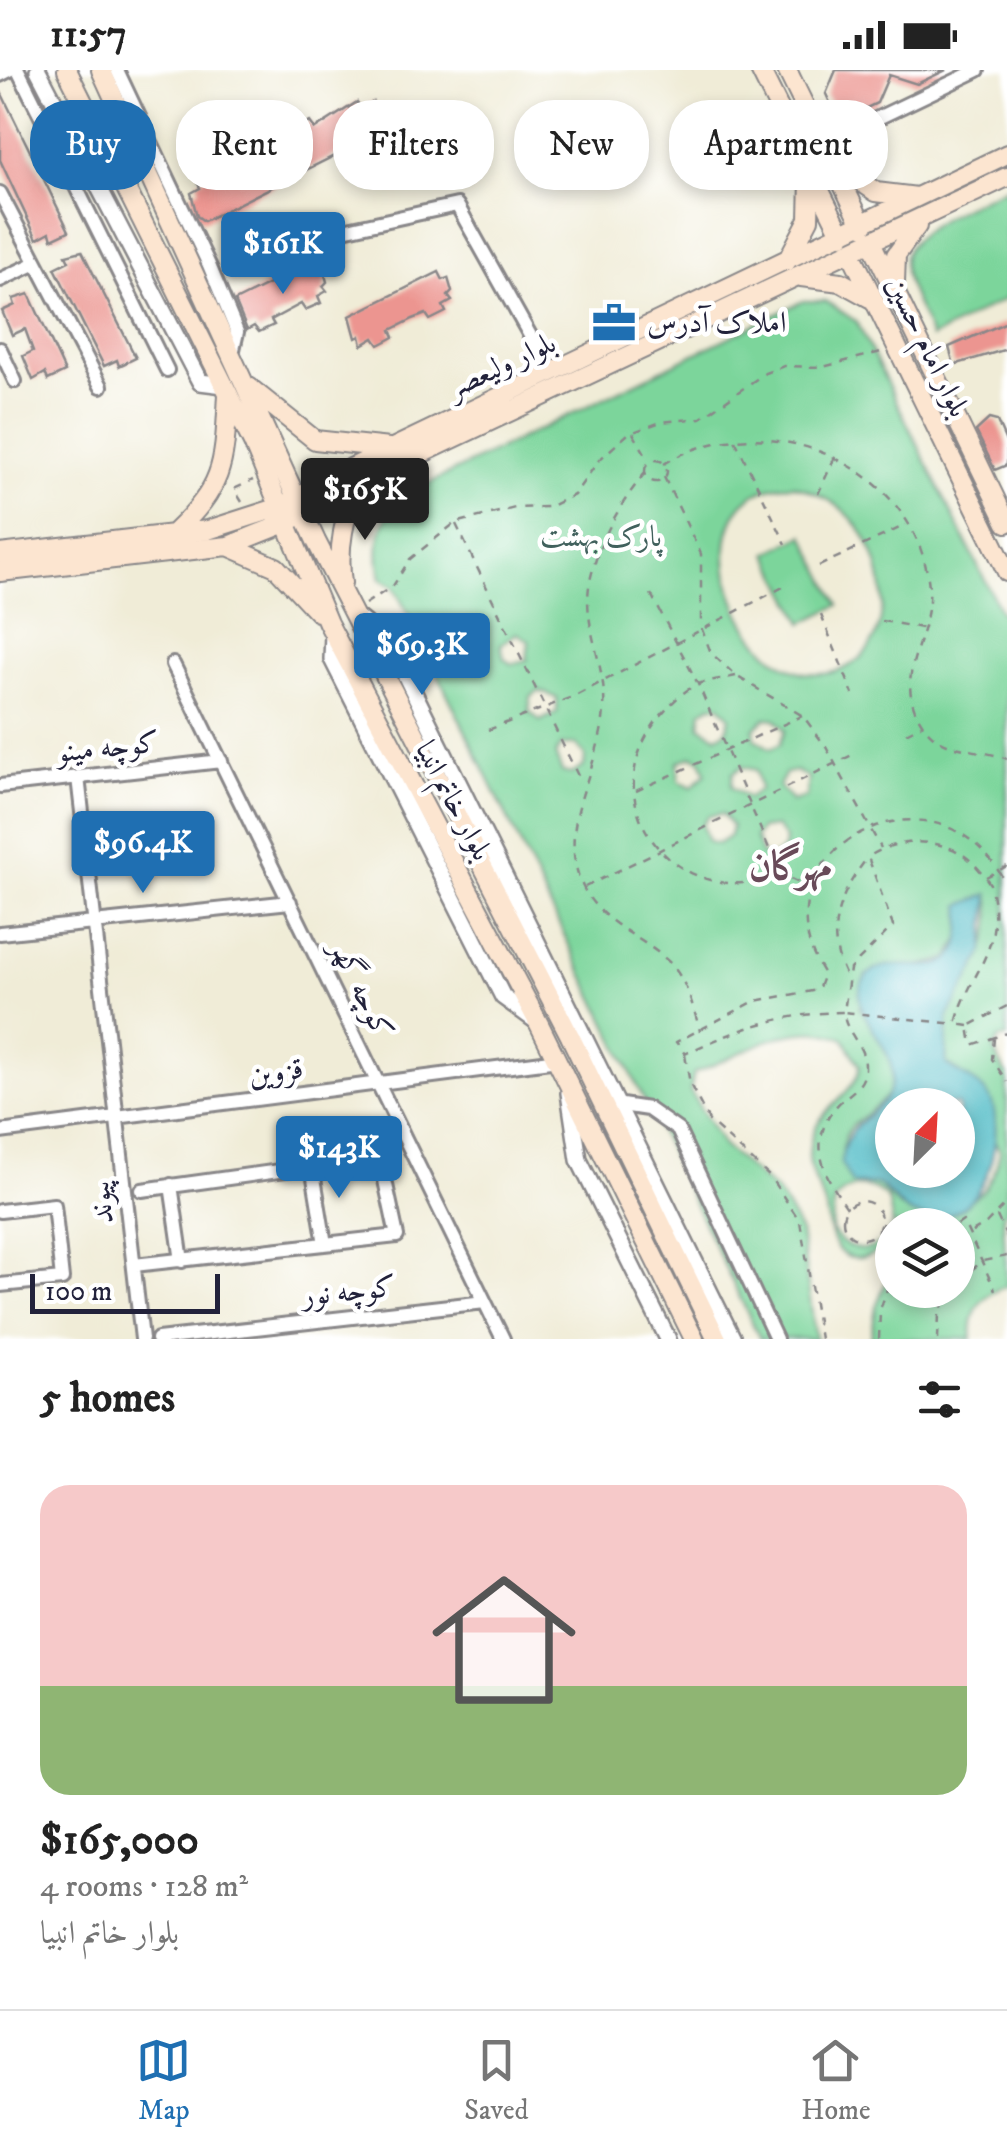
<!DOCTYPE html>
<meta charset="utf-8">
<style>
:root{--surface:#fff;--page:#f6f6f6;--text:#222;--muted:#767676;--line:#e0e0e0;--accent:#1f6fb2}
body{margin:0;font-family:"IM FELL DW Pica",Amiri,serif;background:var(--page);color:var(--text);height:100vh;display:flex;flex-direction:column;font-size:38px;white-space:nowrap}
*{box-sizing:border-box;margin:0}
p{font-size:32px;color:var(--muted)}
.icon{flex:none;width:55px;height:55px;fill:none;stroke:currentColor;stroke-width:2;stroke-linecap:round;stroke-linejoin:round}
.map{position:relative;height:1269px;overflow:hidden}
.sheet{display:flex;flex-direction:column;background:var(--surface);flex:1}
.sheet>*{flex:none}
.hud{position:absolute;left:30px;top:30px;width:948px;height:90px;display:flex;gap:20px}
.needle{width:65px;rotate:24deg}
.tools{position:absolute;left:875px;top:1018px;display:grid;gap:20px}
.tools a{display:grid;place-items:center;width:100px;height:100px;border-radius:50%;background:var(--surface);box-shadow:0 5px 15px #0003;font-size:50px}
.scale{position:absolute;left:30px;bottom:25px;width:190px;box-sizing:border-box;padding-left:10px;border:5px solid #22223b;border-top:0;font-size:28px;line-height:35px;white-space:nowrap;color:#22223b;-webkit-text-stroke:8px #fff;paint-order:stroke}
.price{position:absolute;translate:-50% -85px;padding:0 22px;border-radius:10px;background:var(--accent);color:#fff;font-size:32px;line-height:65px;filter:drop-shadow(0 2px 5px #0008)}
.price::after{content:'';position:absolute;left:50%;top:60px;width:30px;height:22px;margin-left:-15px;background:inherit;clip-path:polygon(0 0,100% 0,50% 100%)}
.price.selected{background:#222;color:#fff}
ul{padding:0;list-style:none}
li{display:grid;align-content:center;gap:20px;height:530px;padding:0 40px}
li span{display:grid;place-items:center;height:310px;border-radius:30px;color:#555}
li>.icon{margin-inline-start:auto}
span .icon{width:180px;height:180px;fill:#fffc;stroke-width:1}
li b{font-size:42px}
h2{display:flex;justify-content:space-between;align-items:center;height:120px;padding:0 40px;font-size:42px}
.chip{padding:0 35px;border-radius:40px;background:var(--surface);box-shadow:0 5px 15px #0003;font-size:35px;line-height:90px}
.chip.selected{background:var(--accent);color:#fff}
.status{display:flex;justify-content:space-between;align-items:center;height:70px;padding:0 50px;background:var(--surface);direction:ltr}
.status svg{height:28px;fill:currentColor}
.menu{display:flex;justify-content:space-around;align-items:center;height:140px;border-top:2px solid var(--line);background:var(--surface);font-size:28px;color:var(--muted)}
.menu a{display:grid;justify-items:center;gap:5px}
.menu .selected{color:var(--accent)}
.map>svg:first-child{display:block}
</style>
<div class="status"><b>11:57</b><svg viewBox="0 0 49 12"><path d="M0 12V9h3v3zM5 12V6h3v6zM10 12V3h3v9zM15 12V0h3v12zM26 1h20v11H26zM47 4h2v5h-2z"/></svg></div>
<div class="map">
<svg width="1007" height="1269" viewBox="0 0 1007 1269">
<rect width="100%" height="100%" fill="#fff"/>
<filter id="ink" filterUnits="userSpaceOnUse"><feTurbulence type="fractalNoise" baseFrequency=".01" numOctaves="2"/><feDisplacementMap in="SourceGraphic" scale="20" xChannelSelector="R" yChannelSelector="G"/><feConvolveMatrix kernelMatrix="1 2 1 2 8 2 1 2 1" color-interpolation-filters="sRGB"/></filter>
<filter id="wash" filterUnits="userSpaceOnUse"><feTurbulence type="fractalNoise" baseFrequency=".0048" numOctaves="4" result="noise"/><feDisplacementMap in="SourceGraphic" scale="40" xChannelSelector="R" yChannelSelector="G"/><feGaussianBlur stdDeviation="2.25" result="paint"/><feColorMatrix in="noise" values="0 0 0 0 0 0 0 0 0 0 0 0 0 0 0 0 0 1.4 0 .05"/><feComposite in="paint" operator="in"/></filter>
<g filter="url(#wash)">
<rect width="100%" height="100%" fill="#f0ecd7"/>
<path fill="#7bd59b" stroke="#4e7c6b" stroke-width="2.5" fill-rule="evenodd" d="M1007 117V228L931 268C923 246 905 216 904 194 902 159 980 130 1007 117Z
M803 231H826L857 252 1007 555V968L999 969 994 980 1007 1007V1138L1003 1145 1007 1216C981 1224 969 1242 972 1269H871L876 1236 892 1198V1220H958V1155H893L888 1129C870 1112 850 1113 834 1131L832 1161C850 1187 880 1185 892 1156V1178C883 1177 880 1181 871 1185 835 1199 829 1164 826 1140 823 1123 810 1108 809 1088 808 1036 854 1032 860 996L844 969C794 944 740 987 694 1003L690 1021 723 1076 777 1122 790 1142 800 1162 816 1269H760L412 551 393 516 381 509C375 475 377 454 401 427ZM793 415C819 423 840 433 857 455 891 497 898 584 834 602 737 628 669 415 793 415ZM517 563 529 571 527 590 512 594 504 589 501 574ZM539 621 557 628V643L540 651 529 641 531 627ZM711 635 721 636 730 647 726 661 717 666 700 656 702 641ZM765 648 775 649 785 660 780 674 771 679 755 669 754 659ZM576 674 585 686 584 696 572 704 562 702 555 684 561 676ZM692 686 701 690 706 703 692 717 679 711 678 692ZM742 697 756 700 760 719 748 728 731 717 733 703ZM796 701 808 708 806 727 792 731 779 716 786 703ZM722 744 732 756 730 766 718 774 708 772 702 754 708 746ZM776 757 785 769 784 779 772 787 762 785 755 767 761 759ZM989 824C1000 888 958 899 948 947 946 961 947 979 946 993L958 1001 1000 1081C988 1143 953 1136 900 1137L878 1114H852C849 1104 844 1093 843 1083 838 1029 946 1048 859 937L915 897 948 889 961 867 962 835Z
M804 465 839 535 803 553 768 483Z"/>
<path fill="#4cbac5" stroke="#376e80" stroke-width="2.5" fill-rule="evenodd" d="M989 824 984 882 948 947 946 993C961 1008 981 1009 992 1032 1007 1086 973 1166 913 1144 898 1138 891 1123 878 1114H852L841 1093C846 1042 892 1046 892 1005 893 972 843 939 865 908 892 871 970 937 961 835ZM892 1035H958V1100H892Z"/>
<g id="blocks">
<path fill="#ec9590" d="M836 0H946L917 14 889 5 877 33 856 43 831 35 826 24Z
M0 20 69 161 52 169 50 162 37 169 0 90Z
M357 32 361 38 373 32 386 60 204 151 197 146 191 123 200 118 197 112 212 103 217 110 251 91 247 84 263 76 267 83 298 66 294 60 310 52 315 59Z
M82 181 136 288 119 296 117 290 104 296 55 198 69 191 66 185Z
M314 192 318 200 323 198 327 212 323 216 327 221 318 226 321 233 305 240 301 234 271 250 274 255 259 262 254 256 247 260 235 231Z
M439 202 443 210 448 208 452 222 448 226 452 231 443 236 446 242 430 250 426 244 413 249 391 260 394 267 379 275 374 268 362 275 360 266 356 268 350 246Z
M29 224 65 302 48 310 45 303 33 310 23 286 33 281 25 259 12 265 2 241 15 235 13 229Z
M1007 252V279L954 295 949 277Z
M989 349 997 351 1007 374V395L995 400 976 361Z"/>
</g>
</g>
<g filter="url(#ink)">
<use href="#blocks" fill-opacity="0" stroke="#898789" stroke-width="2.5"/>
<g fill="none" stroke-linecap="round" stroke-linejoin="round">
<g stroke="#898789" stroke-width="18">
<path id="minor" d="M18 0 167 300
M117 0 209 195 237 262 232 284
M0 5 10 0
M857 58 978 0
M0 123 101 316
M243 182 457 135 551 303
M0 210 36 193
M0 279 15 311
M173 594 503 1269
M78 707 142 1269
M0 716 221 691
M0 863 290 832
M615 1034 648 1039 678 1060 776 1269
M0 1062 558 990
M312 1096 325 1174
M171 1115 182 1191
M0 1141 54 1135 62 1209 0 1215
M134 1195 397 1166 380 1087 142 1120
M158 1269 485 1232"/>
</g>
<g stroke="#898789" stroke-width="20">
<path id="tertiary" d="M38 0 200 312 224 315
M358 548 390 574 733 1269
M333 563 332 589 503 927 536 951
M569 1023 579 1090 668 1269"/>
</g>
<g stroke="#898789" stroke-width="22">
<path id="secondary" d="M67 0 253 373 328 553 539 954 694 1269
M101 0 316 471 570 966 717 1269
M760 0 842 165
M787 0 863 156
M837 95 876 122 917 127
M872 174 1007 453
M851 183 1007 502
M787 191 809 149 810 108
M801 207 841 212 870 228
M895 213 896 185 917 156
M249 317 315 370 389 378
M174 463C226 413 224 394 228 324
M228 476 276 497 318 542
M0 484 208 460 280 437 353 397 1007 84
M0 502 228 476 286 453 359 413 1007 107
M342 513C337 477 344 446 359 413"/>
</g>
<path stroke="#898789" stroke-width="2.5" stroke-dasharray="8 8" stroke-linecap="butt" d="M633 363 649 390
M735 370 786 474
M645 401a11 11 0 1 1 22 0a11 11 0 1 1-22 0Z
M664 394C764 331 918 394 929 517 933 566 892 603 920 650 940 685 975 676 1007 689
M645 403C619 435 599 470 590 511 581 554 607 596 604 639 601 700 554 755 583 817 601 854 642 866 669 892 687 910 693 937 700 961
M664 407 701 484V557L711 583 736 606 803 646 826 677 881 778
M818 424 834 389
M242 432 234 419 253 410
M456 454 581 712
M819 496 906 455
M651 524 698 614 780 804 812 819
M365 534 393 516 410 489 455 453 515 438 549 437 574 425 599 390 628 364 661 352 701 348 765 303 784 296 823 297 881 282
M821 545 853 624
M882 551 922 558
M736 606C724 609 709 610 698 614 682 621 669 636 658 649 588 737 682 846 780 804
M488 660 577 625 785 516
M906 663 921 655
M636 721 802 646
M986 807 1007 796
M585 817 856 683
M845 904C824 861 839 825 867 788
M1007 936 969 956 972 975 1007 963
M969 956 956 954C968 902 1007 881 990 814 980 799 967 784 950 778 922 768 892 771 868 787L893 856 850 899 844 942C785 943 738 958 685 984L676 972 755 931 818 920 824 904C746 785 938 676 1007 816
M994 968 992 989 1007 1012
M685 985 690 1014 709 1051 770 1107 800 1151 820 1269
M843 1150a19 19 0 1 1 38 0a19 19 0 1 1-38 0Z
M847 1138C825 1107 807 1075 834 1039 845 1024 865 1019 865 998 866 975 843 961 844 942L956 954
M997 1146 1007 1168
M881 1154 892 1156
M957 1155 963 1151 995 1220
M880 1161 892 1170
M958 1170 986 1154 1007 1132
M958 1210 983 1191 1007 1186
M879 1269 880 1240 892 1204
M938 1269 939 1244 949 1220"/>
<use href="#minor" stroke="#fff" stroke-width="12"/>
<use href="#tertiary" stroke="#fff" stroke-width="15"/>
<use href="#secondary" stroke="#fce5d0" stroke-width="18"/>
</g>
</g>
<defs>
<g id="office-bare" transform="scale(3.45)"><path d="M-6-3h4V-5.5h4V-3h4V5H-6ZM-1-4.5V-3h2v-1.5ZM-6 0V1H6V0Z" fill="#1f6fb2" stroke="#fff" stroke-width="2.5" paint-order="stroke"/></g>
</defs>
<g fill-rule="evenodd">
<use href="#office-bare" x="614" y="253"/>
</g>
<g text-anchor="middle" dominant-baseline="central" stroke-width="9" stroke-linejoin="round" paint-order="stroke">
<g font-size="30" fill="#22223b" stroke="#fff" text-anchor="start">
<text x="647" y="253">املاک آدرس</text>
</g>
<g font-size="30" fill="#22223b" stroke="#fff">
<text transform="translate(927 277) rotate(64)">بلوار امام حسین</text>
<text transform="translate(502 296) rotate(-25)">بلوار ولیعصر</text>
<text transform="translate(108 678) rotate(-6)">کوچه مینو</text>
<text transform="translate(453 731) rotate(62)">بلوار خاتم انبیا</text>
<text transform="translate(361 920) rotate(64)">کوچه گهر</text>
<text transform="translate(276 1003) rotate(-8)">قزوین</text>
<text transform="translate(102 1132) rotate(-97)">پیوند</text>
<text transform="translate(349 1222) rotate(-6)">کوچه نور</text>
</g>
<g font-size="30" fill="#41615d" stroke="#fff">
<text x="601" y="467">پارک بهشت</text>
</g>
<g font-size="40" font-weight="bold" fill="#694a59" stroke="#fff">
<text x="790" y="798">مهرگان</text>
</g>
</g>
</svg>
<div class="tools">
<a><svg class="needle" viewBox="-14 -14 28 28"><path d="M0-13l5 13h-10z" fill="#e53935"/><path d="M0 13l5-13h-10z" fill="#767676"/></svg></a>
<a><svg class="icon" aria-label="layers" viewBox="0 0 24 24"><path d="M12 4l9 5-9 5-9-5zM3 14l9 5 9-5"/></svg></a>
</div>
<div class="scale">100 m</div>
<b class="price" style="left:283px;top:227px">$161K</b>
<b class="price selected" style="left:365px;top:473px">$165K</b>
<b class="price" style="left:422px;top:628px">$69.3K</b>
<b class="price" style="left:143px;top:826px">$96.4K</b>
<b class="price" style="left:339px;top:1131px">$143K</b>
<div class="hud">
<a class="chip selected">Buy</a>
<a class="chip">Rent</a>
<a class="chip">Filters</a>
<a class="chip">New</a>
<a class="chip">Apartment</a>
</div>
</div>
<section class="sheet">
<h2>5 homes<svg class="icon" aria-label="filters" viewBox="0 0 24 24"><path d="M4 7h16M4 17h16"/><circle cx="9" cy="7" r="2"/><circle cx="15" cy="17" r="2"/></svg></h2>
<ul>
<li><span style="background:linear-gradient(#f6c9c9 65%,#8fb573 0)"><svg class="icon" aria-label="home" viewBox="0 0 24 24"><path d="M3 11l9-7 9 7M6 9v11h12V9"/></svg></span><div><b>$165,000</b><p>4 rooms · 128 m²</p><p>بلوار خاتم انبیا</p></div></li>
</ul>
</section>
<nav class="menu">
<a class="selected"><svg class="icon" aria-label="map" viewBox="0 0 24 24"><path d="M3 6l6-2 6 2 6-2v14l-6 2-6-2-6 2zM9 4v14M15 6v14"/></svg>Map</a>
<a><svg class="icon" aria-label="saved" viewBox="0 0 24 24"><path d="M7 4h10v16l-5-4-5 4z"/></svg>Saved</a>
<a><svg class="icon" aria-label="home" viewBox="0 0 24 24"><path d="M3 11l9-7 9 7M6 9v11h12V9"/></svg>Home</a>
</nav>
